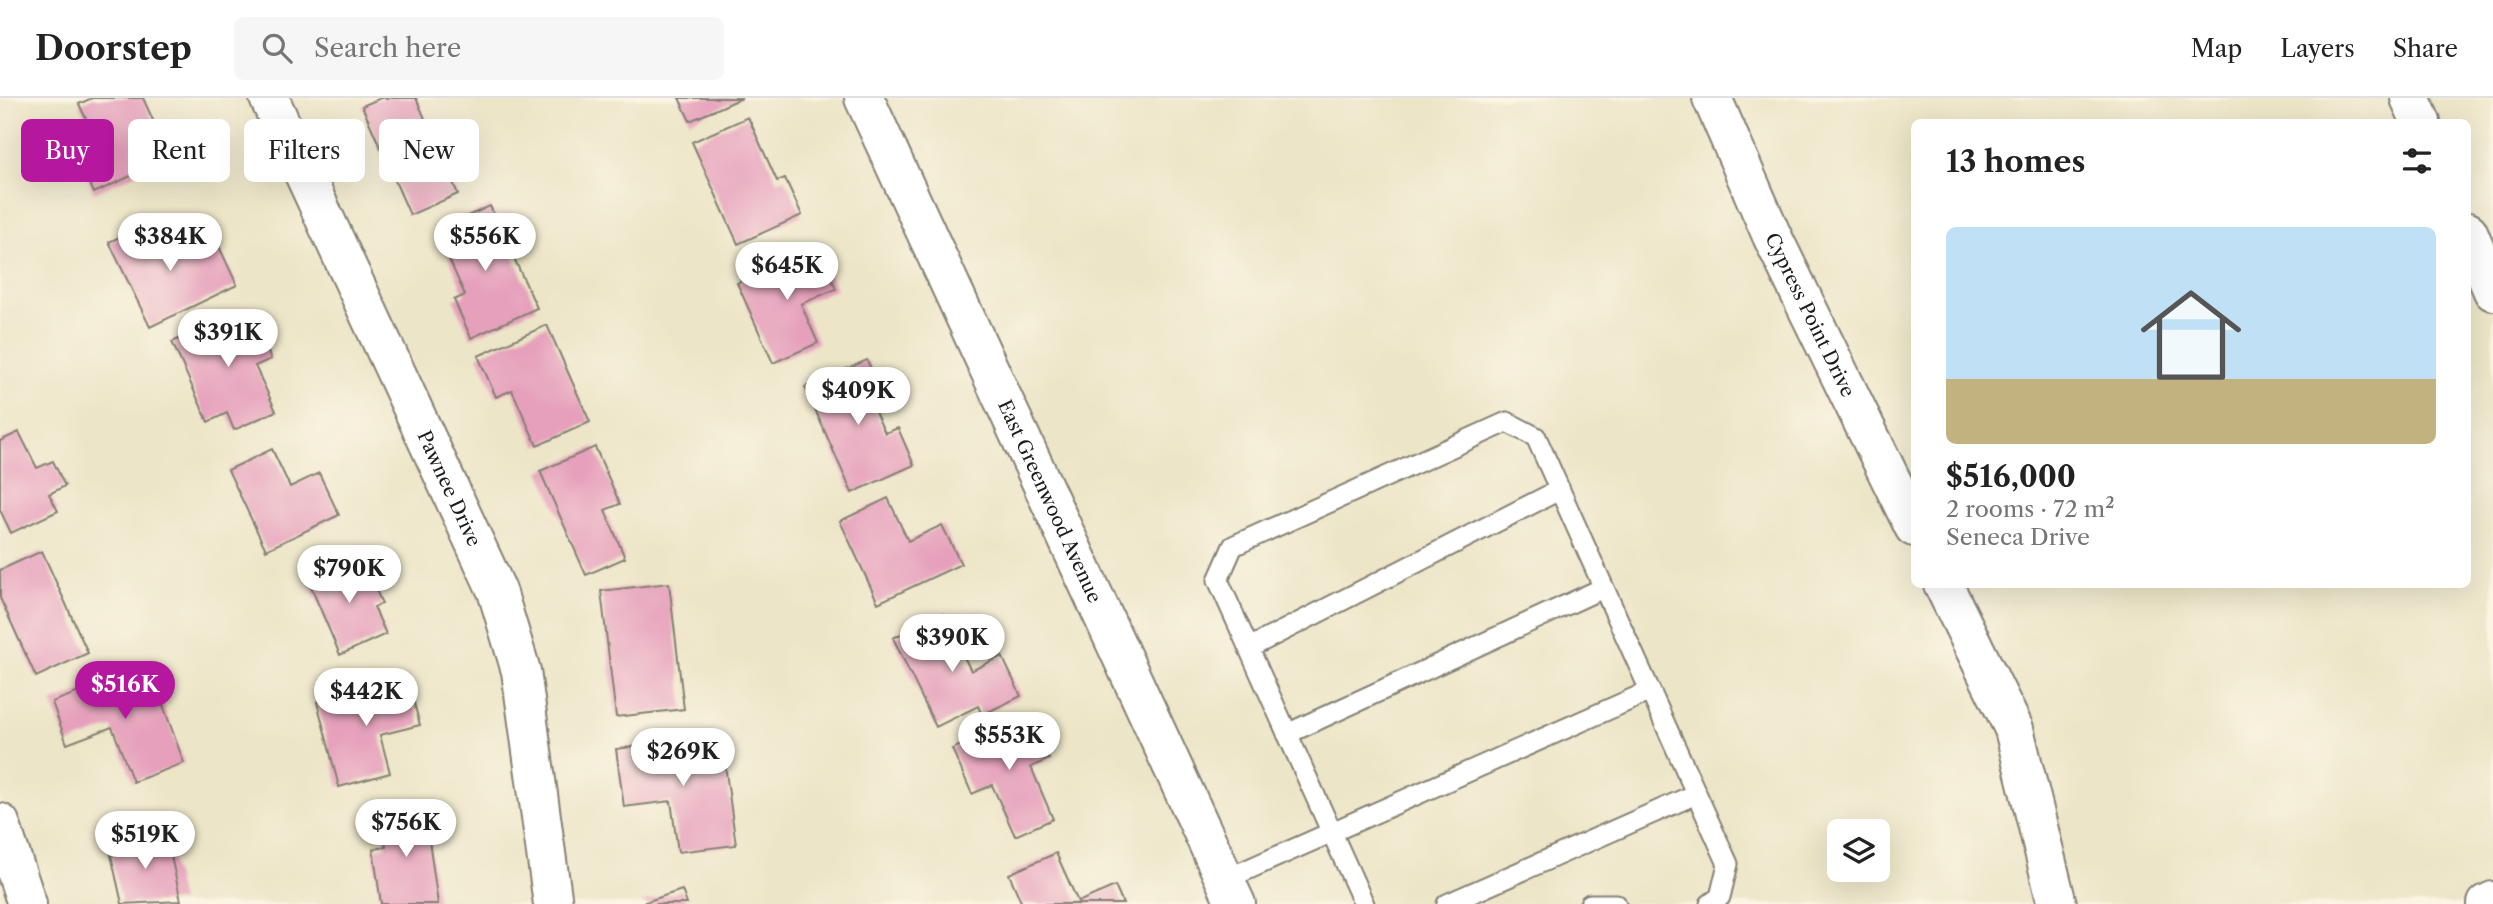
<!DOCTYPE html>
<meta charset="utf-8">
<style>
:root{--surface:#fff;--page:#f6f6f6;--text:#222;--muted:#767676;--line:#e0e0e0;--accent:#b5179e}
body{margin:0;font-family:"Libre Caslon Text",serif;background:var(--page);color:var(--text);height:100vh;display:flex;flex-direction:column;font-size:26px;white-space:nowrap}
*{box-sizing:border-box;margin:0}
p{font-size:23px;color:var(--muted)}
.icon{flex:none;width:38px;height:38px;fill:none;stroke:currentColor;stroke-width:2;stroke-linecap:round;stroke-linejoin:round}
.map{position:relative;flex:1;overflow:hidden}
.drawer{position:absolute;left:1911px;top:21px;width:560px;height:469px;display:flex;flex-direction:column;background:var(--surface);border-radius:10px;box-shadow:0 7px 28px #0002}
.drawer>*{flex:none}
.top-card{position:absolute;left:21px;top:21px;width:665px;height:63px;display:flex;gap:14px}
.tools{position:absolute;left:1827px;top:721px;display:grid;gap:14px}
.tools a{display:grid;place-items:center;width:63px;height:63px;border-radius:10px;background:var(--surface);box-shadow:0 7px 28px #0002;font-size:35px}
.price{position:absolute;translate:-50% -60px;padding:0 16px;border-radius:24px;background:#fff;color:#222;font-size:23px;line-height:46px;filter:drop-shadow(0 2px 4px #0008)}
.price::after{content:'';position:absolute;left:50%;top:42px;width:21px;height:16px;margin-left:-10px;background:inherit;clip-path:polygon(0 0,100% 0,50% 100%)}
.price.active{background:var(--accent);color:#fff}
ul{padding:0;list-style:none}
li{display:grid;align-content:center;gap:14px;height:371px;padding:0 35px}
li span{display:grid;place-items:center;height:217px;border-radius:10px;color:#555}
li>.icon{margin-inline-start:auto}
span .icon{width:126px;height:126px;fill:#fffc;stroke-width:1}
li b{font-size:30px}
h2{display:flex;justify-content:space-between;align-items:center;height:84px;padding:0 35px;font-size:30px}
.pill{padding:0 24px;border-radius:10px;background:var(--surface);box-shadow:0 7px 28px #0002;font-size:24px;line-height:63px}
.pill.active{background:var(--accent);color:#fff}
header{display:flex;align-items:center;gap:42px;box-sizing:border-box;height:98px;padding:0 35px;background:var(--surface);border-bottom:2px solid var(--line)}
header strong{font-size:33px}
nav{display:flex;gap:38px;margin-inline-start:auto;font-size:24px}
.search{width:490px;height:63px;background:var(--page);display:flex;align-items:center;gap:18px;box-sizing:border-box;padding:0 24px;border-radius:10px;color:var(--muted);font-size:26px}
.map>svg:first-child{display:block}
</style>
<header>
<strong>Doorstep</strong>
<div class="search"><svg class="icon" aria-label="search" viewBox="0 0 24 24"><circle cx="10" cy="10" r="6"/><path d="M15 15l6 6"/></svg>Search here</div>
<nav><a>Map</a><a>Layers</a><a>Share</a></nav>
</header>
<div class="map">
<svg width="2493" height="806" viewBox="0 0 2493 806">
<rect width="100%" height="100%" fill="#fcf5e5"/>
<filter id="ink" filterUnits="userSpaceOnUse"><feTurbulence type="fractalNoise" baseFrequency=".0143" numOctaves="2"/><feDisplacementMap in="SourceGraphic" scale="14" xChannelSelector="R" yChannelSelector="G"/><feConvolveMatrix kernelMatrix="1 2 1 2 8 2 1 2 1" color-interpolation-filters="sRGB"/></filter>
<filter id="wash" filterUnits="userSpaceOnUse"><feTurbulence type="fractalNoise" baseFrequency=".00686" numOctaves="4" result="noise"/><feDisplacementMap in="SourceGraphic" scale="28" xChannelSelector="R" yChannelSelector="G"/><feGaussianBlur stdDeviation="1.57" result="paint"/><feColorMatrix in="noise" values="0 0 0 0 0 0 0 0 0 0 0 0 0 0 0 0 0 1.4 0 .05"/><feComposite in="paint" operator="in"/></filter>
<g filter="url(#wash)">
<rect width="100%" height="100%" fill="#ece5c7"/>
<g id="blocks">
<path fill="#e6a0bc" d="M92 0H143L170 60 94 95 74 52 96 42 79 6Z
M381 0H416L458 96 410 117 362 8Z
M679 0H742L690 23Z
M748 19 777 83 785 80 802 117 738 146 692 44Z
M490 108 537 210 471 240 454 202 465 197 436 132Z
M156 122 175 162 216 142 237 187 150 229 109 144Z
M817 149 836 191 801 206 818 245 773 265 737 185Z
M248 210 271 261 255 268 276 313 234 332 227 315 208 324 172 244Z
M547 227 590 324 537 348 512 292 496 299 478 258Z
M867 262 886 304 873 310 885 335 898 330 914 367 852 395 805 289Z
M19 334 37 370 53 363 65 388 49 396 58 413 11 435 0 412V343Z
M595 349 620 406 605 412 625 460 586 477 540 373Z
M272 351 290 389 319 375 339 417 266 452 228 372Z
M888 400 908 443 942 427 961 466 878 505 840 423Z
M42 453 88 555 36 579 0 500V472Z
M362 459 382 506 374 509 386 536 340 557 308 482Z
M669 485 684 611 616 619 601 493Z
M943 516 971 573 1002 558 1021 598 982 617 978 608 936 629 893 540Z
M149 568 184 665 133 684 112 629 67 646 52 604Z
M407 579 420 627 380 637 390 675 339 689 317 604Z
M1030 617 1049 661 1031 669 1053 721 1015 738 992 687 972 696 952 651Z
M721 637 736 747 678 754 671 703 624 709 616 651Z
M424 706 438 806H381L373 751 386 749 381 712Z
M166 736 181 803 122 806 109 748Z
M1056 755 1078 804 1115 788 1123 806H1022L1009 776Z
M682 792 687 806H642V805Z"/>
</g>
</g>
<g filter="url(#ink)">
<use href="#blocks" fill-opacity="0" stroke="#848072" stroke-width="2"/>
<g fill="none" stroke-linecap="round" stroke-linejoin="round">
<g stroke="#848072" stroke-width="23">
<path id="lane" d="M1249 550 1559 392
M1287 636 1603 490
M1224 782 1650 593
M1364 806 1218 482 1233 448 1507 324 1536 339 1728 766 1720 799 1710 806
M1447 806 1696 696
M1590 806H1616"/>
</g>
<g stroke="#848072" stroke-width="42">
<g id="street">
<path id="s1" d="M269 0 497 493 521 573 553 806"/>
<path id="s2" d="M864 0 1236 806"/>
<path id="s3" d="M1712 0 1772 138 1914 429"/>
<path d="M2410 0 2421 24"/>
<path d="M2468 134 2493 193"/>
<path d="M1943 486 2014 631 2057 806"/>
<path d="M0 725 27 806"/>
<path d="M2487 806 2493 803"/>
</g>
</g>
<use href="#lane" stroke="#fff" stroke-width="19"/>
<use href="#street" stroke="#fff" stroke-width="38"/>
</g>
</g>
<g text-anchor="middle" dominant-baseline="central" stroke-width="5" stroke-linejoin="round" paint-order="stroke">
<g font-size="19" fill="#1c1c1c" stroke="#fcf5e5">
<text stroke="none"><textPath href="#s3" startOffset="238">Cypress Point Drive</textPath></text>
<text stroke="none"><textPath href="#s1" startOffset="430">Pawnee Drive</textPath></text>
<text stroke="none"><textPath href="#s2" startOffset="444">East Greenwood Avenue</textPath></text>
</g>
</g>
</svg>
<div class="tools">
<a><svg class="icon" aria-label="layers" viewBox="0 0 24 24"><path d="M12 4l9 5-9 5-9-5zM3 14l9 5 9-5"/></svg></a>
</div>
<b class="price" style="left:170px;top:175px">$384K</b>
<b class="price" style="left:485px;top:175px">$556K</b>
<b class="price" style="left:787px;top:204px">$645K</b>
<b class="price" style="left:228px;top:271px">$391K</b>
<b class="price" style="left:858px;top:329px">$409K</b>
<b class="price" style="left:349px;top:507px">$790K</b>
<b class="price" style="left:952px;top:576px">$390K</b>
<b class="price active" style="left:125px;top:623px">$516K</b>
<b class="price" style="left:366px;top:630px">$442K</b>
<b class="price" style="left:1009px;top:674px">$553K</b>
<b class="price" style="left:683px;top:690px">$269K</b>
<b class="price" style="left:406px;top:761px">$756K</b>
<b class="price" style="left:145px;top:773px">$519K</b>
<div class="top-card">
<a class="pill active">Buy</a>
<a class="pill">Rent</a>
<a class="pill">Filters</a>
<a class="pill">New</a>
</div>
<section class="drawer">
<h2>13 homes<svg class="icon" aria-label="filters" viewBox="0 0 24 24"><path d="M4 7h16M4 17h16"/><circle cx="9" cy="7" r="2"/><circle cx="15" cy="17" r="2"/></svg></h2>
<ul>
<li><span style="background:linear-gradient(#bfe0f5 70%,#c2b280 0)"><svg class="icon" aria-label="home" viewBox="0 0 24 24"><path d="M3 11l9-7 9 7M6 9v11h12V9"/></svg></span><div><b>$516,000</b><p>2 rooms · 72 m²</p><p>Seneca Drive</p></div></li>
</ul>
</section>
</div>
